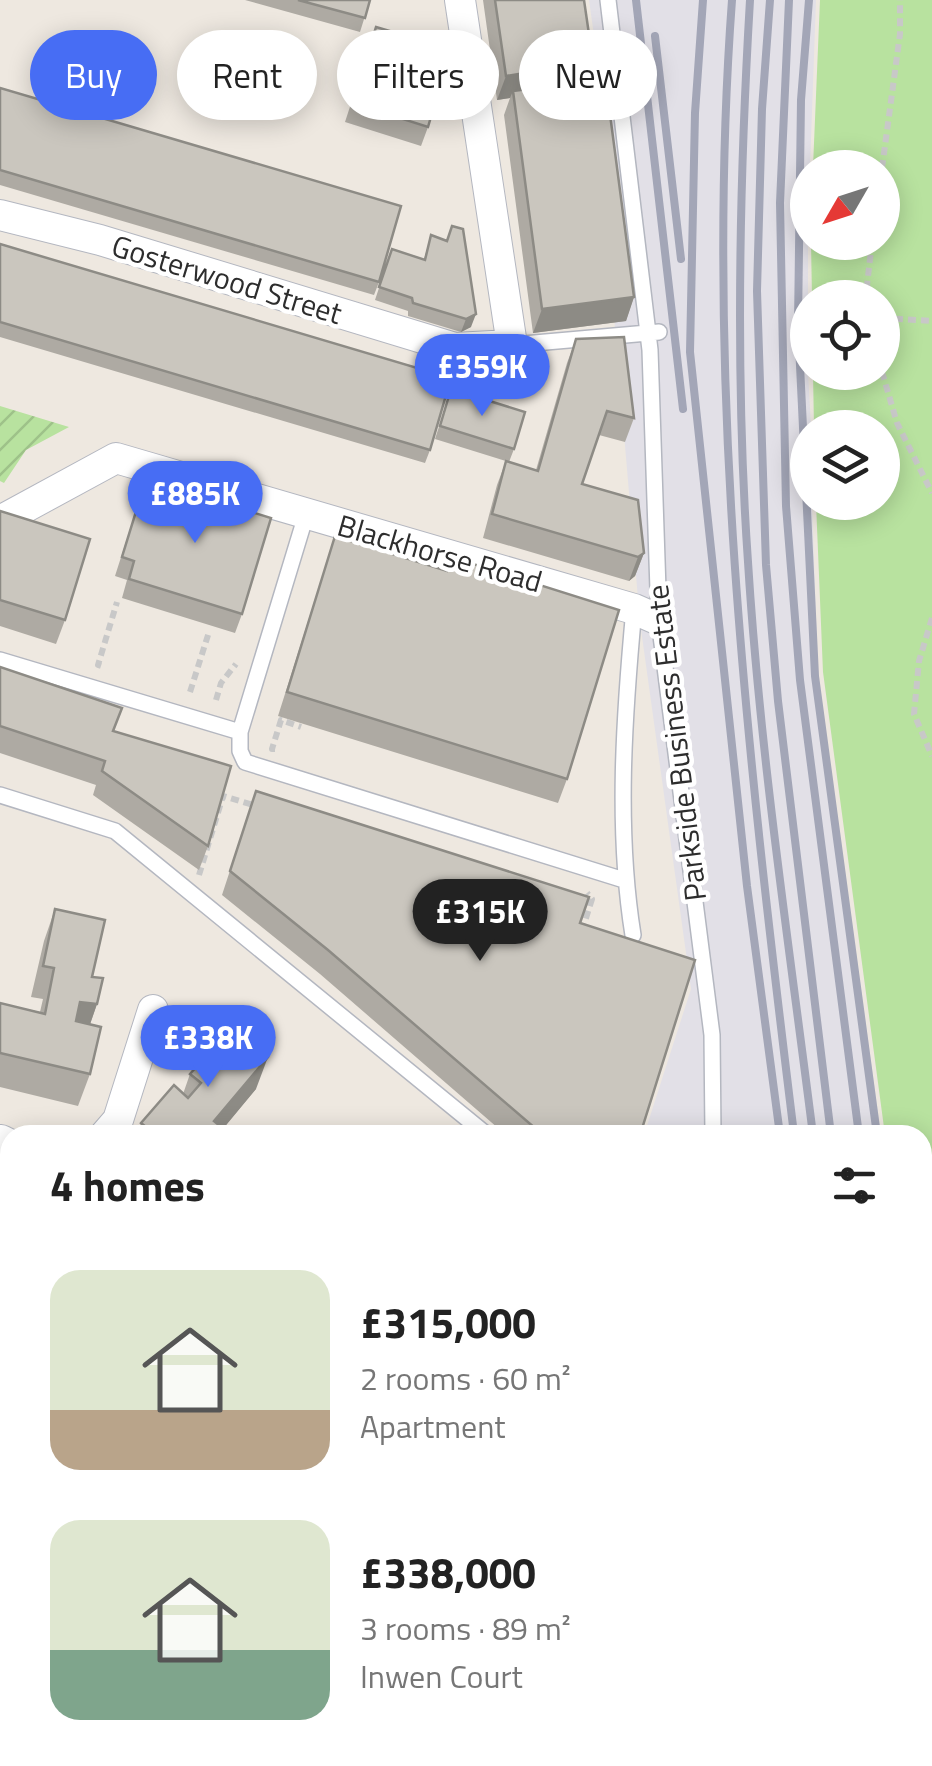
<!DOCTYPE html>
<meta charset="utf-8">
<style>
:root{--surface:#fff;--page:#f6f6f6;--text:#222;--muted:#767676;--accent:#476df4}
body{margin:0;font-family:"Titillium Web",sans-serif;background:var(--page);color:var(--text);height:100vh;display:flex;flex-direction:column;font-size:38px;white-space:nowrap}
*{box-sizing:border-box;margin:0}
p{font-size:32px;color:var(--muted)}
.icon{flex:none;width:55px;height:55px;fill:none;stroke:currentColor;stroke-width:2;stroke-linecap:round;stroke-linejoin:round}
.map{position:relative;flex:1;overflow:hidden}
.sheet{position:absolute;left:0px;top:1125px;width:932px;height:642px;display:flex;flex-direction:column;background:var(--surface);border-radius:30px 30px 0 0;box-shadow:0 5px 25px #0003}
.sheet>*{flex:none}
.hud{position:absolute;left:30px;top:30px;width:872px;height:90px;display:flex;gap:20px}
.needle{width:65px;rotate:231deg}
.controls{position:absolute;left:790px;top:150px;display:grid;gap:20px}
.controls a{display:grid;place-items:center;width:110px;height:110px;border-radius:50%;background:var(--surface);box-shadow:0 5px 25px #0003;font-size:50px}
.price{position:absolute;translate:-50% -85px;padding:0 22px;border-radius:35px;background:var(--accent);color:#fff;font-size:32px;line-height:65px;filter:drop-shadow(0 2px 5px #0008)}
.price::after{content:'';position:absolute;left:50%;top:60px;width:30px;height:22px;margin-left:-15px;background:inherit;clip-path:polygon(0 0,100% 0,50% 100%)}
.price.on{background:#222;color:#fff}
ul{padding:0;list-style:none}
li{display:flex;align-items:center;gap:30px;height:250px;padding:0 50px}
li span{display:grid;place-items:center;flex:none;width:280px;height:200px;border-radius:30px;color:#555}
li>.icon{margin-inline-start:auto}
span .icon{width:120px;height:120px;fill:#fffc;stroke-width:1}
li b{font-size:42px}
h2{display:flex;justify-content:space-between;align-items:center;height:120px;padding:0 50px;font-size:42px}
.chip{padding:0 35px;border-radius:45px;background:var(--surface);box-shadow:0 5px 25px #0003;font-size:35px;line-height:90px}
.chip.on{background:var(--accent);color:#fff}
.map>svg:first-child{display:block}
</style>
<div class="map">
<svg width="932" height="1766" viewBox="0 0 932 1766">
<defs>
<pattern id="garden-furrows" width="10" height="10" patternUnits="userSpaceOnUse" patternTransform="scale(2.5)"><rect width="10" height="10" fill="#b8e29f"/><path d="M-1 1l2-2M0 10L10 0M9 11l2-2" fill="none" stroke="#9ec289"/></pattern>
</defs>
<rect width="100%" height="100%" fill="#eee8e0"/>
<path fill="#e2e0e7" d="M589 0H816L810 167 808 168V372L811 427 808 428V502L812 503 818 674 881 1135H644L691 989 640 622 598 128 600 78Z"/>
<path fill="#eee4d1" d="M417 1758H715L725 1766H410Z"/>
<path fill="#b8e29f" d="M820 0H932V1423L922 1369V1135H885L823 672 816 503 882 502V428L814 427 813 373 882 372V298L812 297 811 243 882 242V168L813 167Z
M0 1177 10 1182V1758H341L333 1766H0Z"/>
<path fill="url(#garden-furrows)" d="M0 406 69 427 26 450 4 483 0 481Z"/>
<path fill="#cae99b" d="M0 1483 10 1492V1758H24L16 1766H0Z"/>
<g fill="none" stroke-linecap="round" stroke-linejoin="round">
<g stroke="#b4b7c0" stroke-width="18">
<path id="service" d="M608 0 650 350 659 620 712 1035 713 1135
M512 345 659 332
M306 515 240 732V751L245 762 624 880
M0 660 240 732
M0 795 115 831 487 1135
M633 935C616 829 624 716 634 609
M922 1439 932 1483"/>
</g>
<g stroke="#b4b7c0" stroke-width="32">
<path id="minor" d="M0 215 100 240 455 348 512 345 460 0
M0 521 116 458 634 609 659 620
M105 1135 118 1120 153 1010"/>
</g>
<g stroke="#b4b7c0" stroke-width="40">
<path id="tertiary" d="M0 1144 10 1149"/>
</g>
<g stroke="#b4b7c0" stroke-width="45">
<path id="secondary" d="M922 1633 932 1628
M773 1766 774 1758"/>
</g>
<path stroke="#c8c8c8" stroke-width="6" stroke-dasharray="8 5" stroke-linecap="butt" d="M882 168 900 34V0
M872 242 867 285 872 298
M806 311H808
M882 318 932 321
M882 372 897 423 932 493
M932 618 919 661 914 714 932 756
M101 666 98 665 117 602
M190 692 209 632
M216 700 221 683 236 664
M275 749H272L281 720 301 727
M199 875 223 796 253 805
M582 931 592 899 587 893
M0 1336 10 1341
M0 1368 10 1366
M922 1530 932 1540
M292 1766 299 1758
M368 1766 375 1758"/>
<use href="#service" stroke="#fff" stroke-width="15"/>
<use href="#minor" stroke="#fff" stroke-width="30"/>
<use href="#tertiary" stroke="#fff" stroke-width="38"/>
<use href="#secondary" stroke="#fff" stroke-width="42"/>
<path stroke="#a3a6b7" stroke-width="8" d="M636 0 683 409
M703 0 695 113 690 352 747 886 780 1135
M732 0C704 379 747 751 793 1126
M750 0C739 186 735 376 748 562 760 754 789 944 813 1135
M770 0 762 109 757 291 766 565 778 701 831 1135
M789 0 780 203 786 506 800 680 859 1135
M809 0 801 100 798 324 815 676 877 1135
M655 36 681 259
M922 1485 932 1559
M922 1635 932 1729
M856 1758 857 1766
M872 1758 873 1766
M888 1758 889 1766
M904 1758 905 1766"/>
</g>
<path fill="#aeaaa3" d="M245 0H370L360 32Z
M483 0H584L582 72 570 88 566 89 568 104 634 297 626 321 533 333 504 115 510 98 497 100Z
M376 27 428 127 421 146 345 122Z
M0 88 379 282 374 295 0 185Z
M431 235 471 327 461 332 408 316V311L375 300 392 249 424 259Z
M0 244 430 450 425 463 0 337Z
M576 339 634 418 625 442 599 435 582 484 644 553 635 576 629 581 483 538 497 485 506 461 536 470 567 363Z
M447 402 514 449 509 462 435 439Z
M146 479 242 614 235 633 122 598 127 580 115 576Z
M0 511 65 620 56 644 0 626Z
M335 536 446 571 451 557 567 779 558 803 278 716Z
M0 667 113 731 208 846 199 870 93 795 96 785 0 753Z
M256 791 580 923 640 1135H506L320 974 222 895Z
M55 909 92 977 97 1004 90 1024V1074L78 1106 0 1087V1003L40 1012 43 999 31 997 44 941Z
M190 1074 256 1089 223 1128 231 1135H137L141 1123 183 1094Z
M488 1758H737L734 1766H498Z"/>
<path fill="#8d8b85" d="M591 48 582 72 570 88 514 98 513 91 510 98 497 100 506 76Z
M634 297 626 321 533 333 542 309Z
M476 314 471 327 461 332 466 319Z
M644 553 635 576 629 581 638 557Z
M80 1002 97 1004 86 1036 68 1034Z
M268 1057 256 1089 218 1135 214 1121Z"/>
<path fill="#cac6be" stroke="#8d8b85" stroke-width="2.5" d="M298 0H370L365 18Z
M495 0H584L591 48 579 64 506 76Z
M376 27 434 44 422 84 439 89 428 127 352 103Z
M566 84 568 104 608 99 634 297 542 309 513 91Z
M0 88 401 206 379 282 0 170Z
M452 226 463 229 476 314 466 319 413 303 412 298 379 287 392 249 425 260 431 235 447 241Z
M0 244 451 378 430 450 0 322Z
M624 337 634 418 607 411 582 484 638 500 644 553 638 557 492 514 506 461 538 471 576 339Z
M451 389 525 412 514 449 440 426Z
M146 479 271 518 242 614 129 579 134 561 122 557Z
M0 511 90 539 65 620 0 600Z
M335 536 447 571 451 557 619 610 567 779 287 692Z
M0 667 122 708 113 731 231 766 208 846 102 771 105 761 0 726Z
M256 791 589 897 580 923 695 960 640 1135H543L328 950 230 871Z
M55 909 105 920 92 977 103 978 97 1004 80 1002 76 1021 101 1027 90 1074 0 1053V1003L45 1014 54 968 43 966Z
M232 1026 268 1057 214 1121 231 1135H156L141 1123 174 1085 188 1098 201 1083 190 1074Z
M517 1758H735L728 1766H526Z"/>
<g text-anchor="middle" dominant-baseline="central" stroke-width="9" stroke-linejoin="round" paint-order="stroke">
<g font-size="30" fill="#2d2d2d" stroke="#fff">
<text transform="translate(227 279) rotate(17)">Gosterwood Street</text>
<text transform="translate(440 553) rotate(16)">Blackhorse Road</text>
<text transform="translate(676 743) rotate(-97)">Parkside Business Estate</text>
</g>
</g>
</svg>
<div class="controls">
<a><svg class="needle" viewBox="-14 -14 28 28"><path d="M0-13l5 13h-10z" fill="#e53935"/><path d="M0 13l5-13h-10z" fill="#767676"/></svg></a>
<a><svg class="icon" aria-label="locate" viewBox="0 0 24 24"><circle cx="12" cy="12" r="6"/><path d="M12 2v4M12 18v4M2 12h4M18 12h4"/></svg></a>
<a><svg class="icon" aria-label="layers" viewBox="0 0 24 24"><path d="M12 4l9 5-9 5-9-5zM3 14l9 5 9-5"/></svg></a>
</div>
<b class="price" style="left:482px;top:419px">£359K</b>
<b class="price" style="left:195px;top:546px">£885K</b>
<b class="price on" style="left:480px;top:964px">£315K</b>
<b class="price" style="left:208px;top:1090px">£338K</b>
<div class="hud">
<a class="chip on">Buy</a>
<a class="chip">Rent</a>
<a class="chip">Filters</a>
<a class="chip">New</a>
</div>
<section class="sheet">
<h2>4 homes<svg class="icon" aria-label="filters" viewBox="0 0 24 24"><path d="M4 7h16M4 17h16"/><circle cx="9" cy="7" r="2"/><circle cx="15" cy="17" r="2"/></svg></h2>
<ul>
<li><span style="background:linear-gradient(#dfe7d0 70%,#b9a48a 0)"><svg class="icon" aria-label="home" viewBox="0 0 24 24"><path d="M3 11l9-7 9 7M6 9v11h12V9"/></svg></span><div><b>£315,000</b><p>2 rooms · 60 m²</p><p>Apartment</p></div></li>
<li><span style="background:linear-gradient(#dfe7d0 65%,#7fa58c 0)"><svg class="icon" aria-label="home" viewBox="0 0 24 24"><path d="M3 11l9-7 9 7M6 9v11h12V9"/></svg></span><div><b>£338,000</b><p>3 rooms · 89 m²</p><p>Inwen Court</p></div></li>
</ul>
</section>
</div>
